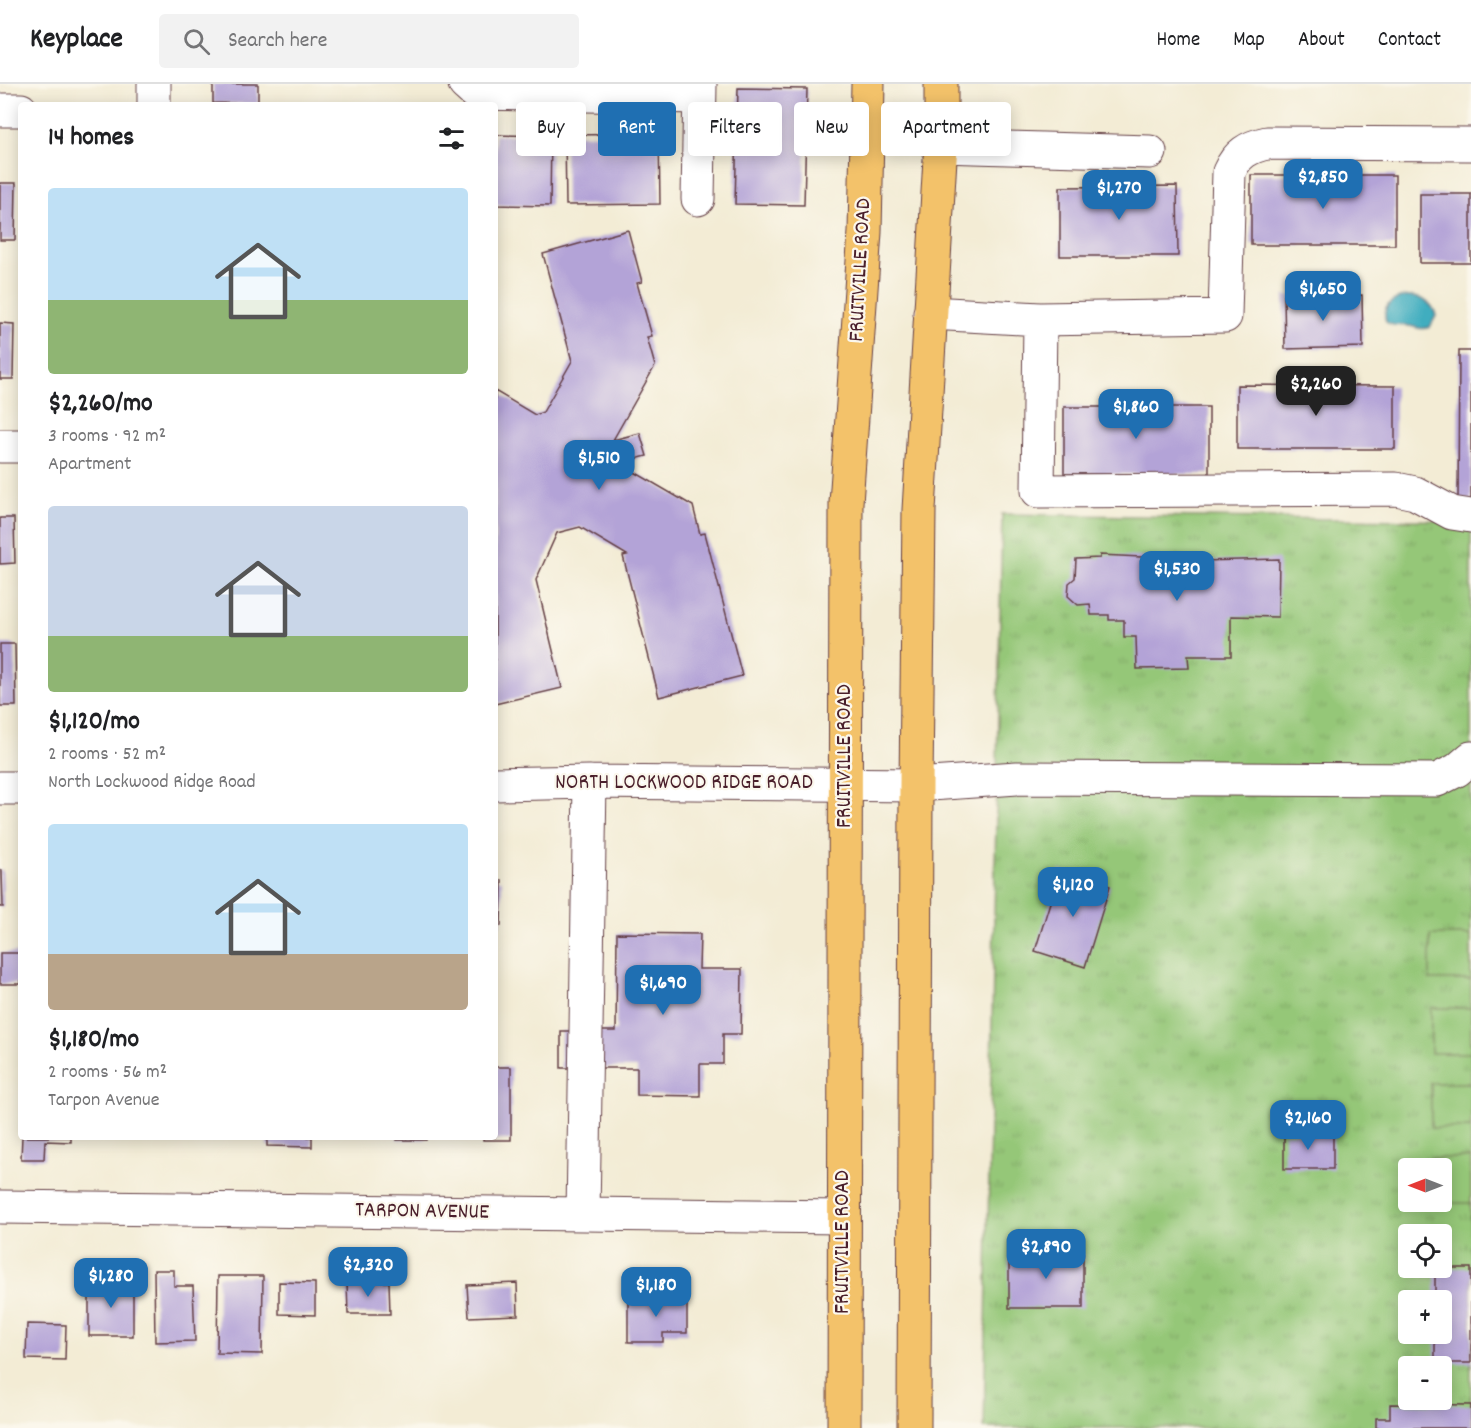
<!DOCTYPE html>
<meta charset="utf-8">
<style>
:root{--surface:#fff;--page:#f2f2f2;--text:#202124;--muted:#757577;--line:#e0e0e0;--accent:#1f6fb2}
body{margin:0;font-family:Dekko,sans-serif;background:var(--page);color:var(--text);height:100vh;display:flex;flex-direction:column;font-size:22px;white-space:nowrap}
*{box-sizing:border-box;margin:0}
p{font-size:20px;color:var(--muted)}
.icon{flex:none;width:33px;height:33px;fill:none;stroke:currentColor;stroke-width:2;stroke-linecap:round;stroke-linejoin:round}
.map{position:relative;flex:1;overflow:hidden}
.sheet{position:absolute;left:18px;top:18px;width:480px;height:1038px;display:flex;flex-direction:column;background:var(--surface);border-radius:6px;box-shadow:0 3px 15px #0003}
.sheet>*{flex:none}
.hud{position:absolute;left:516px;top:18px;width:570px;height:54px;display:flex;gap:12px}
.needle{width:39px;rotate:270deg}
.fabs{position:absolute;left:1398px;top:1074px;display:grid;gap:12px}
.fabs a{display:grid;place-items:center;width:54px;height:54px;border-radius:6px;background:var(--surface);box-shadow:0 3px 15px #0003;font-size:30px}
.price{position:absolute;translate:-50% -51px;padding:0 14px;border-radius:12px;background:var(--accent);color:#fff;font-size:20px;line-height:39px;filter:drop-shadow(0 2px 3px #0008)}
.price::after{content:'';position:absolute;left:50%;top:36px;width:18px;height:14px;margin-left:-9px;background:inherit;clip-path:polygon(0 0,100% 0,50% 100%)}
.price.on{background:#222;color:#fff}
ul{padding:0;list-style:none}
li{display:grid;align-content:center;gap:12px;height:318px;padding:0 30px}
li span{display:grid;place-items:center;height:186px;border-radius:6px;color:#555}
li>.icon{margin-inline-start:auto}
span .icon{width:108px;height:108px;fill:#fffc;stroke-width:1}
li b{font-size:26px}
h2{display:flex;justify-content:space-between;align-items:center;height:72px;padding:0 30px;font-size:26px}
.pill{padding:0 21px;border-radius:6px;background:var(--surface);box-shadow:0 3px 15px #0003;font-size:21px;line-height:54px}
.pill.on{background:var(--accent);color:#fff}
header{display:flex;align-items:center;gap:36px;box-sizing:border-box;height:84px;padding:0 30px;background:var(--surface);border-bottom:2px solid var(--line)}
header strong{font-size:28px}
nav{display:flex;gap:33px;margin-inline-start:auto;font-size:21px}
.search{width:420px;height:54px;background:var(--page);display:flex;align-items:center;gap:15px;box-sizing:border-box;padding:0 21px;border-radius:6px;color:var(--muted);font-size:22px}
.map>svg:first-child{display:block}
</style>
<header>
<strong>Keyplace</strong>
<div class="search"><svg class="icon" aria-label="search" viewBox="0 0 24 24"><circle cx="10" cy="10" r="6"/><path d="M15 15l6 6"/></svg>Search here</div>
<nav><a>Home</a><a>Map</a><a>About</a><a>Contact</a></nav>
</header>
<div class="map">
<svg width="1471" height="1344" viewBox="0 0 1471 1344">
<defs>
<pattern id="grass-tufts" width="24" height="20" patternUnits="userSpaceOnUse" patternTransform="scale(1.5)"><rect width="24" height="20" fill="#95c778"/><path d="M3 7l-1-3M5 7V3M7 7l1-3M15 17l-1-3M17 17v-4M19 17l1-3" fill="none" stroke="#82aa68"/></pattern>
</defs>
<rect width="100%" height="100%" fill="#fbf7ec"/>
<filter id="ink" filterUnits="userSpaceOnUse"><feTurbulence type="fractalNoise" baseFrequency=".0167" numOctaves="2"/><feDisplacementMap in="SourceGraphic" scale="12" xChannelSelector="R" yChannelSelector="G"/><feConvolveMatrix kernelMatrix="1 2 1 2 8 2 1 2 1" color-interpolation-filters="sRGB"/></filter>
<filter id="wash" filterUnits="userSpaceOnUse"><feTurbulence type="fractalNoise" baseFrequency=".008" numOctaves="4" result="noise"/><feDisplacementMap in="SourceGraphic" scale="24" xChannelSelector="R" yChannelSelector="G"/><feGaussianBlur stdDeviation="1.35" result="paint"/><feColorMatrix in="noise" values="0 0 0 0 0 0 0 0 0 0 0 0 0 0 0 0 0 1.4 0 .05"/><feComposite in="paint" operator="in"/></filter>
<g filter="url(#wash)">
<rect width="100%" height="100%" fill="#f3ecd5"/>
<path fill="url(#grass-tufts)" stroke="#707352" stroke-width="1.5" fill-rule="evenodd" d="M1002 430 1471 437V1344H984ZM1408 1084H1442V1118H1408ZM1408 1150H1442V1184H1408ZM1408 1216H1442V1250H1408ZM1408 1282H1442V1316H1408Z"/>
<path fill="#95c778" stroke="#707352" stroke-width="1.5" d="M1430 851H1471V896H1430Z
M1431 924H1471V969H1431Z
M1431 999H1471V1044H1431Z
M1431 1074H1471V1119H1431L1442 1118V1084H1431Z"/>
<path fill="#41adbf" stroke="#466675" stroke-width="1.5" d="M1404 213C1419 212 1433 217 1436 232L1430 243C1421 246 1419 244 1410 242 1401 240 1395 244 1386 238 1382 223 1390 216 1404 213Z"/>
<g id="blocks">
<path fill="#b3a3d7" d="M213 0H258V20L213 19Z
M738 4 807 5 804 121 735 120Z
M659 50 660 120 566 121 565 51Z
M495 51 551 52 550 122 495 121Z
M1251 91H1395V161H1251Z
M0 99H16L15 156H0Z
M1177 102 1178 172H1060V103Z
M1420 110H1471V179H1420Z
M628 146 642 198 637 199 652 252 647 253 655 282 613 356 640 349 647 372 619 379 693 422 700 450 705 449 742 592 659 613 623 472 627 471 580 443 557 449 536 496 562 604 495 620V307L535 331 543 328 572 277 543 170Z
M1362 211 1363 263 1285 265 1284 212Z
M0 239 14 240 13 295H0Z
M1459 267H1471V416H1458Z
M1237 301 1395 302V365H1237Z
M1064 323H1209V390H1064Z
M0 434H14L15 479 0 480Z
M1100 471 1162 474 1163 478 1279 475 1278 533 1231 532V572H1188L1189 584 1137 585 1136 553H1124V536H1109V531H1091L1090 520 1078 521 1068 512 1069 499 1075 494 1076 475 1100 474Z
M0 560H15L16 622H0Z
M0 786H2L3 823H0Z
M1060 786 1110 802 1085 883 1035 867Z
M495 796H502L501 842H495Z
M617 849 700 850 699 885H742L741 950H723V980H700V1012L637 1011V984H561V947H616Z
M0 869H21V900H0Z
M495 983H511V1056H483V1053H495Z
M1284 1049H1333V1085H1284Z
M22 1053H71V1058L45 1057 44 1075H21Z
M267 1053H312V1063L267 1062Z
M397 1053H426V1056H397Z
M1009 1169H1083V1224H1009Z
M1435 1184H1471V1279H1435V1250H1442V1216H1435Z
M154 1186H174V1202H193L195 1257 155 1258Z
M218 1192H263L262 1270 217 1269Z
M89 1198H133V1252H89Z
M279 1198 315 1199V1231L279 1230Z
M347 1198H389L390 1230H348Z
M517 1199 518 1231 469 1233 467 1201Z
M628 1212 687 1213V1249H663V1258H628Z
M27 1240 66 1241 65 1276 26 1275Z
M1390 1320 1471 1321V1344H1376V1334H1390Z"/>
</g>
</g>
<g filter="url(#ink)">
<use href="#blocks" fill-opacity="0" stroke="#633e44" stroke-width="1.5"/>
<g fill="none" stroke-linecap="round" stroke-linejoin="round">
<g stroke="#633e44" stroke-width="35">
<path id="minor" d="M465 0 475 9 699 13
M154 21V0
M0 26H21
M940 62 1150 68
M698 115 700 0
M930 229 1040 235 1225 232 1229 88C1237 70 1248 63 1267 59L1471 60
M1040 235 1038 407 1396 405 1415 409 1452 429 1471 432
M0 362H21
M495 700 590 698 916 701 1017 694 1437 696 1457 686 1471 674
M0 704H21
M0 1123 843 1133
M583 1130 590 698"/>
</g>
<g stroke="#633e44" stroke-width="35">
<path id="major" d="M844 1344 846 419 865 148 868 0
M914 1344 916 701 919 426 941 58V0"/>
</g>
<use href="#minor" stroke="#fff" stroke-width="33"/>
<use href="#major" stroke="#f3c26a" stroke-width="33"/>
</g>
</g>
<g text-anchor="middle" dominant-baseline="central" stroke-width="4.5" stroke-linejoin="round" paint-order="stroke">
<g font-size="22" fill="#4a1f2b" stroke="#fbf7ec">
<text transform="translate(861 186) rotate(-87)">FRUITVILLE ROAD</text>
<text transform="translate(845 672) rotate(-90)">FRUITVILLE ROAD</text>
<text x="684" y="699">NORTH LOCKWOOD RIDGE ROAD</text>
<text transform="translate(422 1128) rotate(1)">TARPON AVENUE</text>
<text transform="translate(843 1158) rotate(-90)">FRUITVILLE ROAD</text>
</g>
</g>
</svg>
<div class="fabs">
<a><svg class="needle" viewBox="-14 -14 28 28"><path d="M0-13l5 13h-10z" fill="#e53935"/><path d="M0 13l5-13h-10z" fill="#757577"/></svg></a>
<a><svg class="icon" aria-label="locate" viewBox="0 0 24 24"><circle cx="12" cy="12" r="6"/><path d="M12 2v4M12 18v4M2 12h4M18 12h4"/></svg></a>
<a>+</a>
<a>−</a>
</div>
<b class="price" style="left:1323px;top:126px">$2,850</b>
<b class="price" style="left:1119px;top:137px">$1,270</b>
<b class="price" style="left:1323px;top:238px">$1,650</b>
<b class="price on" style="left:1316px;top:333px">$2,260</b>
<b class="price" style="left:1136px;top:356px">$1,860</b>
<b class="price" style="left:599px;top:407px">$1,510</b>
<b class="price" style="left:1177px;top:518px">$1,530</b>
<b class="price" style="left:1073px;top:834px">$1,120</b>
<b class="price" style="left:663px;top:932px">$1,690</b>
<b class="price" style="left:1308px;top:1067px">$2,160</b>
<b class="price" style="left:1046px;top:1196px">$2,890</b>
<b class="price" style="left:368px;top:1214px">$2,320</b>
<b class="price" style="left:111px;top:1225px">$1,280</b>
<b class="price" style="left:656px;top:1234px">$1,180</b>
<div class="hud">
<a class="pill">Buy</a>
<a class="pill on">Rent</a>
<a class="pill">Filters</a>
<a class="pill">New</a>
<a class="pill">Apartment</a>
</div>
<section class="sheet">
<h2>14 homes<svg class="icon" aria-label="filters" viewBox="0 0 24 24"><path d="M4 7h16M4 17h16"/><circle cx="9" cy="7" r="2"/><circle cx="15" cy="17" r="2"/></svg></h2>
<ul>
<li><span style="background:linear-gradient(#bfe0f5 60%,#8fb573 0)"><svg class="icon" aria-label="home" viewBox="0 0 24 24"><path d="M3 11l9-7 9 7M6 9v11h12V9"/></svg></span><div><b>$2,260/mo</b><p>3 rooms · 92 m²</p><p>Apartment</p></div></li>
<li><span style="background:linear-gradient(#c9d6e8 70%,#8fb573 0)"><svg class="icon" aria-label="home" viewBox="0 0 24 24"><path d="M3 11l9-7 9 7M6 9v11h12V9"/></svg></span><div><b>$1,120/mo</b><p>2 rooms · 52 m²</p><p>North Lockwood Ridge Road</p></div></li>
<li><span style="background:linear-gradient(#bfe0f5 70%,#b9a48a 0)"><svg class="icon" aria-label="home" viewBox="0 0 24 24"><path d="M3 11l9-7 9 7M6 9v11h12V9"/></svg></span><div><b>$1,180/mo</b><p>2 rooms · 56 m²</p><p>Tarpon Avenue</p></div></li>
</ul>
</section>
</div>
